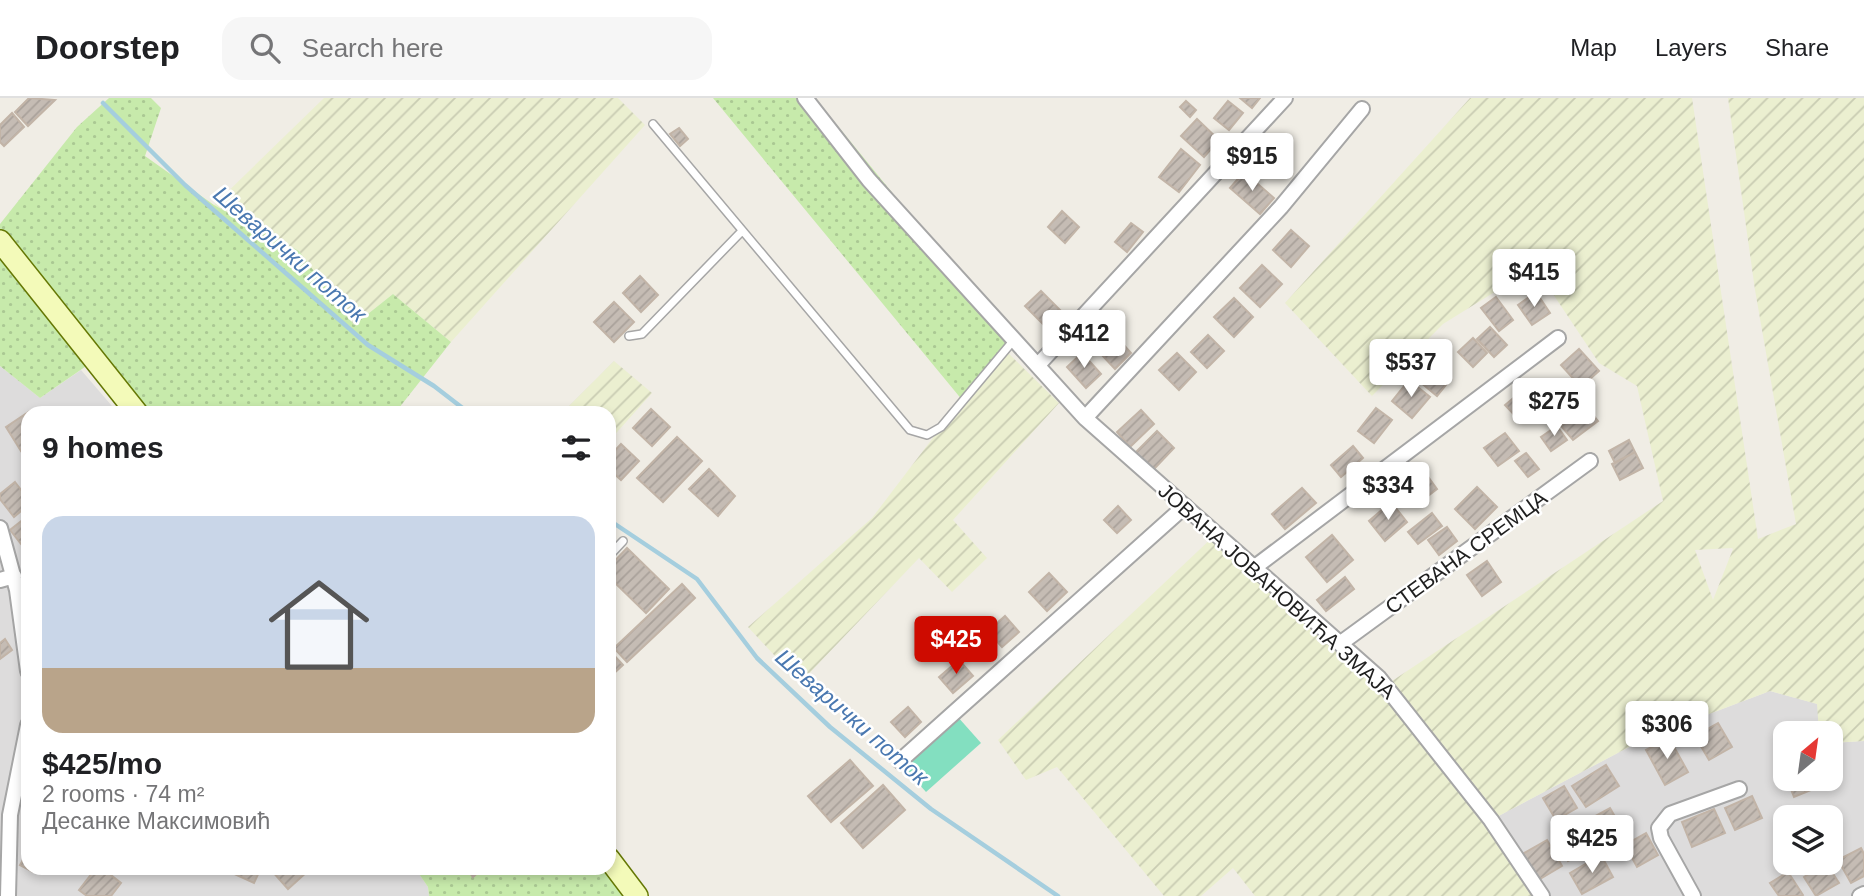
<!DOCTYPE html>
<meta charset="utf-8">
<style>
:root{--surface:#fff;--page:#f6f6f6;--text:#202124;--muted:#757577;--line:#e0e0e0;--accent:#ce0b00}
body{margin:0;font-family:Arial,sans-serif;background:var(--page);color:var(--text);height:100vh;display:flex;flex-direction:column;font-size:26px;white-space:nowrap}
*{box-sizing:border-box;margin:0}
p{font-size:23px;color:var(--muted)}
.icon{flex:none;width:38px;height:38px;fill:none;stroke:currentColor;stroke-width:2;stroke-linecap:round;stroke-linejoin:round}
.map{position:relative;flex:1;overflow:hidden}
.details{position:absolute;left:21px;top:308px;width:595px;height:469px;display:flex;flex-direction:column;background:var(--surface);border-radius:21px;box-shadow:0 4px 10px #0003}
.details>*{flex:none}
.needle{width:46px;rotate:29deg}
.controls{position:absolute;left:1773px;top:623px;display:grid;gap:14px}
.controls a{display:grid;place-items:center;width:70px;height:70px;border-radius:14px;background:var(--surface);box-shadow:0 4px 10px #0003;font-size:35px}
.price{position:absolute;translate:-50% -60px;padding:0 16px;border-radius:7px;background:#fff;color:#222;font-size:23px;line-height:46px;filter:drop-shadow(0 2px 4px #0008)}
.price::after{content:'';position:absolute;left:50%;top:42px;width:21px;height:16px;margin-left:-10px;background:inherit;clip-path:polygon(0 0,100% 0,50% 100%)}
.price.current{background:var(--accent);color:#fff}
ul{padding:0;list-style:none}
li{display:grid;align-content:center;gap:14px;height:371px;padding:0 21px}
li span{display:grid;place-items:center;height:217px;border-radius:21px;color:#555}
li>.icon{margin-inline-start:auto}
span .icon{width:126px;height:126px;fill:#fffc;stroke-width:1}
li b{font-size:30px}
h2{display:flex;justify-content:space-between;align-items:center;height:84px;padding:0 21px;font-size:30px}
header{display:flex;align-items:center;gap:42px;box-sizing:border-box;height:98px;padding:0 35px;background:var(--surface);border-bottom:2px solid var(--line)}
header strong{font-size:33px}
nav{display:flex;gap:38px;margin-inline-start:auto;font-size:24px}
.search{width:490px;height:63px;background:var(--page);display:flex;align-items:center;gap:18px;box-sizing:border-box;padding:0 24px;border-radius:21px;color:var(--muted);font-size:26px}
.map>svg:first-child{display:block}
</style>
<header>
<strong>Doorstep</strong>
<div class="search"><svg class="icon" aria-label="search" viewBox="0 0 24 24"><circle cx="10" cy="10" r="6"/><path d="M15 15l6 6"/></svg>Search here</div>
<nav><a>Map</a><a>Layers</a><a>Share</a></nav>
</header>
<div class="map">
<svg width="1864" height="798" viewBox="0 0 1864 798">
<defs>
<pattern id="farmland-furrows" width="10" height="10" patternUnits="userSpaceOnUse" patternTransform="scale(1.75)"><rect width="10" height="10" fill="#ebefd0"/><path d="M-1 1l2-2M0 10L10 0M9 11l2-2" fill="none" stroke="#c9ccb2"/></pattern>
<pattern id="grass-dots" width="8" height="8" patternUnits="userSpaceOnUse" patternTransform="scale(1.75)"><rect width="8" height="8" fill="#c7eaab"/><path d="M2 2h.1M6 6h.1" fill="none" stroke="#aac893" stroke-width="1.8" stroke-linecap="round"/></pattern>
<pattern id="building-hatch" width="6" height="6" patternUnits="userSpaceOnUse" patternTransform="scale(1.75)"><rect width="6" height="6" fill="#c5bcb4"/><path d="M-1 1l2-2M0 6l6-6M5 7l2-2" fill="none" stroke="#a9a19a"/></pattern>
</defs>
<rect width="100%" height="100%" fill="#f0ede5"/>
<path fill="#dddcdc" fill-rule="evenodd" d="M0 268 40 300 81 272 118 315H28V770H415L428 789 429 798H0Z
M1770 593 1818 606 1819 635H1785V681H1830L1831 645 1864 643V798H1542L1491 722 1648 639ZM1785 719H1830V765H1785Z"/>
<path fill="url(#farmland-furrows)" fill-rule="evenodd" d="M324 0H618L645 27 451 244 393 196 354 227 299 153 214 107Z
M1470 0H1692L1758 441 1796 426 1755 192 1728 0H1864V643L1831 645 1830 635H1819L1817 606 1770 593 1648 639 1491 722 1386 587 1663 403 1637 288 1599 265 1535 169 1443 226 1372 298 1285 205ZM1732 450 1733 451 1713 502 1695 452Z
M1002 249 1059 305 953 422 987 460 952 494 919 460 800 585 748 529 872 420Z
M614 263 652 295 609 343V315H562Z
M1216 436 1371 572 1542 798H1255L1233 770 1201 798H1164L1057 669 1026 682 998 642Z"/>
<path fill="url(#grass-dots)" d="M109 0H151L161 10 145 58 214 107 299 153 354 227 393 196 451 244 395 315H137L95 262 40 300 0 268V126L77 29Z
M713 0H815L1013 243 963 303Z
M415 770H609L637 798H429L428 789Z"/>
<path fill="#83dfc0" d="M957 618 981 645 926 694 902 667Z"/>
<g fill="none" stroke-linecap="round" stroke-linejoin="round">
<path stroke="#a5cede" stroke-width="4.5" d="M103 5 185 87 368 247 434 288 469 315
M609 422 697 481 757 560 830 629 931 711 1058 798"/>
</g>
<path fill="url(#building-hatch)" stroke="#c2b4a7" stroke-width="2" d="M29 0 55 2 28 28 15 14Z
M1240 0H1260L1252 10Z
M1186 3 1196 12 1190 19 1180 9Z
M1228 3 1243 15 1229 32 1214 20Z
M12 15 24 29 4 48 0 44V27Z
M1197 21 1219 42 1204 59 1181 38Z
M679 30 688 41 680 48 670 36Z
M1181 51 1200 67 1179 94 1159 79Z
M1244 74 1274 100 1260 116 1230 90Z
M1062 113 1079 129 1065 145 1048 129Z
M1131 125 1143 134 1127 154 1115 144Z
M1291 132 1309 148 1291 169 1273 152Z
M1262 167 1282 186 1260 209 1240 190Z
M640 178 658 197 641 214 623 195Z
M1041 193 1061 213 1045 228 1025 208Z
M1536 194 1550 215 1532 227 1518 207Z
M1496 199 1513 222 1499 233 1481 210Z
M1234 200 1253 219 1234 239 1214 219Z
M614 204 634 224 614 244 594 224Z
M1104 225 1131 255 1115 271 1087 241Z
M1490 229 1507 247 1494 259 1477 241Z
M1208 237 1224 253 1207 270 1191 254Z
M1473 240 1487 255 1473 269 1458 254Z
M1579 251 1599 273 1581 289 1561 267Z
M1433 254 1449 267 1441 276 1449 283 1437 298 1413 278Z
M1082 255 1101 276 1086 290 1067 269Z
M1177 255 1196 274 1179 292 1159 272Z
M1409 282 1430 299 1412 320 1392 303Z
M1555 285 1572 306 1556 319 1539 298Z
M1523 292 1536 308 1519 322 1505 307Z
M1587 309 1598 323 1573 342 1561 328Z
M1376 310 1392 322 1374 345 1358 333Z
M651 311 670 329 652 348 633 330Z
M1141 312 1154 326 1130 349 1117 334Z
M30 313 28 348 21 353 6 329Z
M1557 328 1567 342 1551 353 1541 339Z
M1157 333 1174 350 1153 372 1135 355Z
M1505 335 1519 353 1498 368 1484 350Z
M677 339 702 363 663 404 637 380Z
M1629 342 1635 354 1615 365 1609 353Z
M621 346 639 363 621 382 609 371V359Z
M1353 348 1363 360 1341 379 1331 367Z
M1635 354 1643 370 1620 382 1612 366Z
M1526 355 1539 371 1528 379 1515 363Z
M1421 369 1437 391 1420 404 1403 382Z
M709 371 735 398 718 418 689 391Z
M15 384 28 401V407L14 419 0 401V396Z
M1477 389 1497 409 1475 431 1455 411Z
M1302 390 1316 405 1285 431 1272 416Z
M1391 404 1407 424 1385 443 1369 423Z
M1118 408 1131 422 1117 435 1104 422Z
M1432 415 1442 428 1418 446 1408 434Z
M24 421 28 426V441L21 446 10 432Z
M1447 429 1457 443 1439 457 1428 442Z
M1332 437 1353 462 1327 484 1306 459Z
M627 450 669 491 646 515 609 479V469Z
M1487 463 1501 484 1482 498 1467 477Z
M1049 475 1067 494 1047 513 1029 494Z
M1345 479 1354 491 1326 513 1317 502Z
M682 486 695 500 627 564 614 550Z
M1005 518 1019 534 1002 549 988 533Z
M5 541 12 552 0 561V545Z
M610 553 623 567 609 580V554Z
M959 562 973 578 953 595 939 579Z
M908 609 921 624 905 639 891 624Z
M1718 625 1732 649 1709 662 1695 638Z
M1669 640 1688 674 1665 687 1646 652Z
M850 662 873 688 831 724 808 698Z
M1606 667 1619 688 1586 709 1572 688Z
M1787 681H1813L1816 690 1794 699Z
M883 687 905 712 863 750 841 725Z
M1564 688 1577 710 1556 722 1543 700Z
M1752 698 1762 720 1735 732 1725 710Z
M1610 710 1622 731 1602 743 1590 721Z
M1714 711 1725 735 1692 749 1682 724Z
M1579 727 1592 751 1568 763 1556 739Z
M1646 735 1658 757 1637 769 1625 747Z
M1547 742 1562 768 1535 784 1519 758Z
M1861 750 1864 756V778L1851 785 1838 762Z
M28 753V770H35L33 774 20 767Z
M1601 757 1613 779 1582 796 1570 775Z
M1826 765 1839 785 1816 798 1804 779Z
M96 770H102L121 785 111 798H87L79 792Z
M232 770H261L254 785 230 774Z
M275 770H305L308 773 288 791 272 773Z
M466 770H483L473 779Z
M1788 774 1803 797 1802 798H1779L1770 785Z"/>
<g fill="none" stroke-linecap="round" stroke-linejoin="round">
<g stroke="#a6a6a6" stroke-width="10">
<path id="lane" d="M653 26 910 332 927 337 941 329 1013 243
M629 238 642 236 741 134
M609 458 623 443"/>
</g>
<g stroke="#a6a6a6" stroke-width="18">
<path id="street" d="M805 0 869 82 1085 320 1379 580 1491 722 1542 798
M1038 267 1285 0
M1085 320 1281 109 1362 11
M0 430 17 492 28 573
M1255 469 1558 240
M0 482 14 478
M1341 545 1590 363
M900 663 1185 408
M8 798 10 717 28 627
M1693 798 1661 740 1659 730 1670 716 1739 691
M1860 798 1864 796"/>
</g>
<g stroke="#657804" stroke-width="24">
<path id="secondary" d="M0 143 137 315
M609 761 637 798"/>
</g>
<use href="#lane" stroke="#fff" stroke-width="7"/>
<use href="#street" stroke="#fff" stroke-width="14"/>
<use href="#secondary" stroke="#f3fab9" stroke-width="21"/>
</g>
<g text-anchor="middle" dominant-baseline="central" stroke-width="5" stroke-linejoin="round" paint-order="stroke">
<g font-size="21" fill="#1f1f1f" stroke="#fff">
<text transform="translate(1466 454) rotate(-36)">СТЕВАНА СРЕМЦА</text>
<text transform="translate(1277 493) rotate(42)">ЈОВАНА ЈОВАНОВИЋА ЗМАЈА</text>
</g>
<g font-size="23" font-style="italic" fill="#4a78b0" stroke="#fff">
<text transform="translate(290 156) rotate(41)">Шеварички поток</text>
<text transform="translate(852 619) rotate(41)">Шеварички поток</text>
</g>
</g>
</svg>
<div class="controls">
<a><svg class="needle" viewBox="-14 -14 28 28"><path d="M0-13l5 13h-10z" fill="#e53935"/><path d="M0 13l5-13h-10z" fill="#757577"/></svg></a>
<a><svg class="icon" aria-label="layers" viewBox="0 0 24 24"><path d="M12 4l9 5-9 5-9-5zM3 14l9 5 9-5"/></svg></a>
</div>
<b class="price" style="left:1252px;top:95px">$915</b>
<b class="price" style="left:1534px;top:211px">$415</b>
<b class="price" style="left:1084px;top:272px">$412</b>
<b class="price" style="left:1411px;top:301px">$537</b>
<b class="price" style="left:1554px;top:340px">$275</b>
<b class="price" style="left:1388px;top:424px">$334</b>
<b class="price current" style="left:956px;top:578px">$425</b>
<b class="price" style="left:1667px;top:663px">$306</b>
<b class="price" style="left:1592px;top:777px">$425</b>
<section class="details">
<h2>9 homes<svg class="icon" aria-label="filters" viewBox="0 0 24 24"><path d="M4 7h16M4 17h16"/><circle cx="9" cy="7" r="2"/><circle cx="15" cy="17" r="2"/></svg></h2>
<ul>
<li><span style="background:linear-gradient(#c9d6e8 70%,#b9a48a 0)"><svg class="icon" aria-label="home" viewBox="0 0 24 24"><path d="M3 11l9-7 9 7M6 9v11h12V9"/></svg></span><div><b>$425/mo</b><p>2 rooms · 74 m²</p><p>Десанке Максимовић</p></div></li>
</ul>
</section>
</div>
